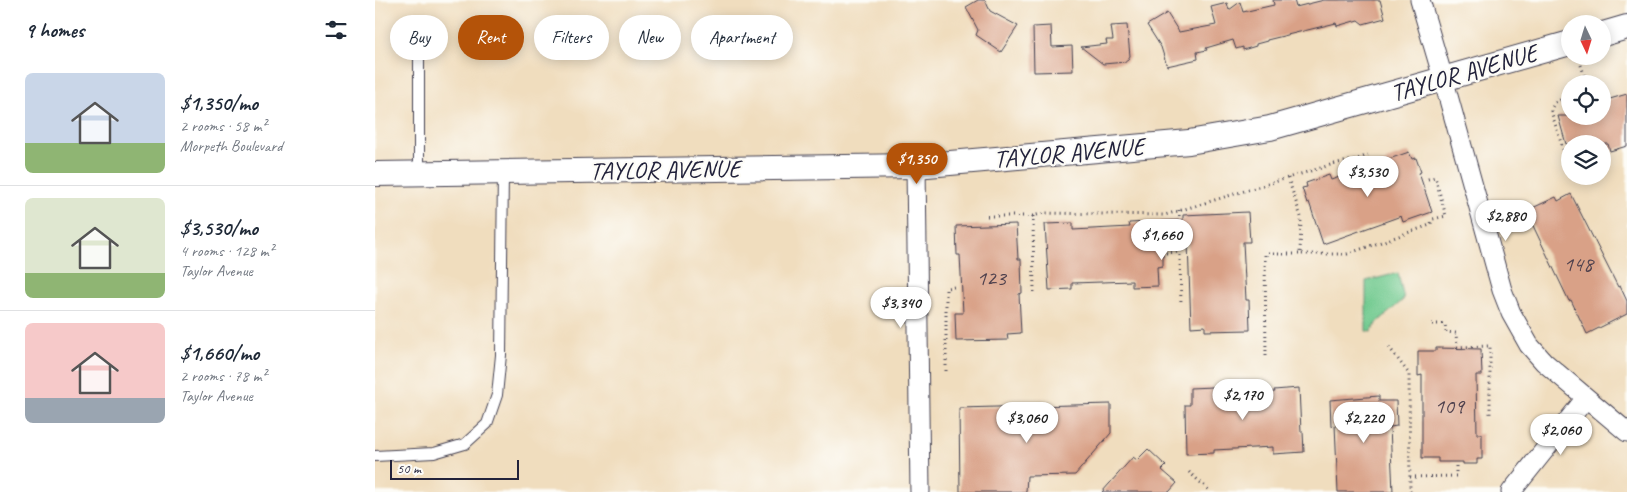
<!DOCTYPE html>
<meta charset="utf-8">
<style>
:root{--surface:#fff;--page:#f6f6f7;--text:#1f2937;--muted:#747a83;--line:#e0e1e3;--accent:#b45309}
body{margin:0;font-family:Caveat,sans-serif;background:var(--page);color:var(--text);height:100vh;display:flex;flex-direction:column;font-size:19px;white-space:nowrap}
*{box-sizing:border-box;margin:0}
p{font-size:16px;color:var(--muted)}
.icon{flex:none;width:28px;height:28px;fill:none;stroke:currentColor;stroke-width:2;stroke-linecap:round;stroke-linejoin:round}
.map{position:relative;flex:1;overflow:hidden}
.details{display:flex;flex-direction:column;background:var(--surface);width:375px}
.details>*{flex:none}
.banner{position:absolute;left:15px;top:15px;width:475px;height:45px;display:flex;gap:10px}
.needle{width:32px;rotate:176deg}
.controls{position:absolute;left:1186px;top:15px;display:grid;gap:10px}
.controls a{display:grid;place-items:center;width:50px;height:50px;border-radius:50%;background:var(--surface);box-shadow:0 2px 12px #0003;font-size:25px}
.scale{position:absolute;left:15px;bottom:12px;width:129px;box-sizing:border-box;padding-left:5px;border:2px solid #22223b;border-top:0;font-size:14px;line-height:18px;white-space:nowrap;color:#22223b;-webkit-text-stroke:4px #fdfcf7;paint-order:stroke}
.price{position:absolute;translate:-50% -42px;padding:0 11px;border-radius:18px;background:#fff;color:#222;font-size:16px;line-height:32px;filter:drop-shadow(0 1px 2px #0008)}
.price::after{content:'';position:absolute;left:50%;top:30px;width:15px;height:11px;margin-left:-8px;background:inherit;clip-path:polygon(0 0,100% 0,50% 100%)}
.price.active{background:var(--accent);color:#fff}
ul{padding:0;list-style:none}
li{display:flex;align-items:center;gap:15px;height:125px;padding:0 25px}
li+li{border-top:1px solid var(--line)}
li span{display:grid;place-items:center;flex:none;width:140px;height:100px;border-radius:8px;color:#555}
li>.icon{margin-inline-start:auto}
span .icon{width:60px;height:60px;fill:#fffc;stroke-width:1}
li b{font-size:21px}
h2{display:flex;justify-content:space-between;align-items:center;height:60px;padding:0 25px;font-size:21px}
.chip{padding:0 18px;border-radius:22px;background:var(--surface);box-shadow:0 2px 12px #0003;font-size:18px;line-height:45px}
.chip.active{background:var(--accent);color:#fff}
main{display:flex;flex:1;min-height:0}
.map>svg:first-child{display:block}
</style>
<main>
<section class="details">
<h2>9 homes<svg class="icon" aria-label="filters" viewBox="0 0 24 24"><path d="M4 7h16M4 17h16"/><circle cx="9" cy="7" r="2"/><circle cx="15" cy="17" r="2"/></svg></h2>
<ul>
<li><span style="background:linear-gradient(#c9d6e8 70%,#8fb573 0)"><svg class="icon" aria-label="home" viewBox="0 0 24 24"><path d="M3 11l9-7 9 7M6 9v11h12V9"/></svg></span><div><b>$1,350/mo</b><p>2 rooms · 58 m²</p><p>Morpeth Boulevard</p></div></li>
<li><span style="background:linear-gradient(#dfe7d0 75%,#8fb573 0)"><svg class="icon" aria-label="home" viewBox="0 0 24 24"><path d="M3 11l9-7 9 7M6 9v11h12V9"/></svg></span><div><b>$3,530/mo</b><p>4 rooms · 128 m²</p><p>Taylor Avenue</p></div></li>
<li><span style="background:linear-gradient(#f6c9c9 75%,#9aa5b1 0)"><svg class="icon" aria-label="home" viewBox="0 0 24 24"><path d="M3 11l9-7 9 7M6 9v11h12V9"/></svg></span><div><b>$1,660/mo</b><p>2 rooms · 78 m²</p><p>Taylor Avenue</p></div></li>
</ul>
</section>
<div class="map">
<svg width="1252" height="492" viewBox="0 0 1252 492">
<rect width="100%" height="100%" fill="#fdfcf7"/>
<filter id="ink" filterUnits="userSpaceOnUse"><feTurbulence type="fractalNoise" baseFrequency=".02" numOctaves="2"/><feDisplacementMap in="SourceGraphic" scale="10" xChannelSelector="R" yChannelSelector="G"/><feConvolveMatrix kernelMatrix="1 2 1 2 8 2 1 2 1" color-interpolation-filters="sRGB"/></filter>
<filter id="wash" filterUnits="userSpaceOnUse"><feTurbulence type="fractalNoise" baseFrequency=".0096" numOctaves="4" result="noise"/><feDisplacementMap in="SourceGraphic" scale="20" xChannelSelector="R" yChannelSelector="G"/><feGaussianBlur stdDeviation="1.12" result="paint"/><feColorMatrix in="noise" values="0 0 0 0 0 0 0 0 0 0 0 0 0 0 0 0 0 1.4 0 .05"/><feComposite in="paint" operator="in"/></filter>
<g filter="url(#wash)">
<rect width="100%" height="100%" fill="#f0ddbe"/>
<path fill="#72ca90" stroke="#4a7666" d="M1023 273 1029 299 1003 322 996 332 991 331V281Z"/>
<g id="blocks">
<path fill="#d9a187" d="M603 0H610L615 11 643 26 626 52 601 35 603 30 591 7Z
M898 0H919L921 7 949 0H1005L1010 18 988 24 983 20 962 26 961 23 892 40V41L881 44V46L868 50V47L861 49 858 40 831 48 832 50 822 52 823 59 792 66 786 47 772 25 792 13 804 32 841 25 836 7 852 3 854 10 865 2 868 12 899 5Z
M752 25 755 56 751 62 728 64 706 47 732 44 731 40H738L736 26Z
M676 26 677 47 697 46 698 71 659 72 658 27Z
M1252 94V146L1235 151 1233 144H1191L1183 116H1228V101Z
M1034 152 1037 159 1041 158 1046 172 1044 173 1057 212 1028 222 1026 216 948 244 934 202 932 203 927 188 932 187 931 183 954 175 956 180 982 171 983 172 1012 162 1011 160Z
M1196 194 1243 287 1245 286 1252 301V314L1212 334 1196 300 1194 301 1151 211 1181 197 1183 201Z
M873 212 875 242H868L871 300H874L875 330 830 331V326L816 327 813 243 788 245V266L782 267 783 286 757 287V281L697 283V289L674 290 670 224 698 223V230L755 227 754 223 808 220V215Z
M641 224 643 259H646L647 293 644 294 646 333 632 334 633 340 581 341 580 313H588L585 255H582L581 226Z
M1061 348 1106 349 1107 375H1101L1102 434H1107V459H1102V464H1088V462H1063V458H1047V375L1043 376V351H1061Z
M838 387V392H858V394L900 392 899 390 924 388 926 432H928L929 452 898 454V447L839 450V453L811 454 810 405H815V388Z
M1004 396V401H1021L1022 426 1015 427 1018 492H963L960 425 956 426 955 400Z
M736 404V433L700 475 652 476 651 492H585L584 408Z
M773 449 791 466 787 470 802 483 794 492H727L758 457 762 460Z"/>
</g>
</g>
<g filter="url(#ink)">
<use href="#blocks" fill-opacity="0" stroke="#413e4f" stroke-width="1"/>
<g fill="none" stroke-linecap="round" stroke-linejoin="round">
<g stroke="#413e4f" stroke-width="12">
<path id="service" d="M44 29V173
M0 456 59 453 90 444 112 424 122 395 126 355 128 172"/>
</g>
<g stroke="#413e4f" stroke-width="21">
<path id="minor" d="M1045 0 1068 78 1127 290 1136 313 1154 345 1169 362 1252 432
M541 166 545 492
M1136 492 1211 398"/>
</g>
<g stroke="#413e4f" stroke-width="26">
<path id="tertiary" d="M1228 34 1252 27
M0 174 541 166 814 142 895 128 1195 43"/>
</g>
<path stroke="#413e4f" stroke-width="3" stroke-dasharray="1 4" stroke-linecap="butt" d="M1206 65 1212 84
M1195 97C1186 99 1178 101 1176 111L1195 171
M1197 176V178
M913 178 926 217 925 254H972L1055 225 1058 219 1071 216 1060 177 1049 180
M804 210 806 305
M612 216H658L669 213 790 215 962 163 980 160 993 155
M658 216 659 295
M791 253 804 252
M1057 324H1070L1071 332 1081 333 1082 347 1115 346V415
M1014 347 1034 374 1035 492
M891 356 890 254H925
M571 371V288L579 287
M814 472 836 492
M1035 477 1081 476V466"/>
<use href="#service" stroke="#fff" stroke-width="10"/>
<use href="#minor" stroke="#fff" stroke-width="19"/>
<use href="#tertiary" stroke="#fff" stroke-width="24"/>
</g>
</g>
<g text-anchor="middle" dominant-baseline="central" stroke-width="4.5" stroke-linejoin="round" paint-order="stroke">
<g font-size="22" fill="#50424e">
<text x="1203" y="264">148</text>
<text x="616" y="278">123</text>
<text x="1074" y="406">109</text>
</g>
<g font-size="25" fill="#22223b" stroke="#fdfcf7">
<text transform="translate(1089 73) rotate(-16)">TAYLOR AVENUE</text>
<text transform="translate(694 153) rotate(-5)">TAYLOR AVENUE</text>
<text transform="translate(290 170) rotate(-1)">TAYLOR AVENUE</text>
</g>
</g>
</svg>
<div class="controls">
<a><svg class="needle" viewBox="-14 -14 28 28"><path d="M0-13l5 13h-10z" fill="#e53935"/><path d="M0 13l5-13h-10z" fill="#747a83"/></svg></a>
<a><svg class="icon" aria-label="locate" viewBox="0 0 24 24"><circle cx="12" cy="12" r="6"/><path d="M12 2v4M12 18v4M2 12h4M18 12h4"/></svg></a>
<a><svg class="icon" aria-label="layers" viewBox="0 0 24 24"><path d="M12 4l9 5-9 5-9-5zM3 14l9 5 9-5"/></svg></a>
</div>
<div class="scale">50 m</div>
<b class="price active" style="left:542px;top:185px">$1,350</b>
<b class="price" style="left:993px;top:198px">$3,530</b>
<b class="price" style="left:1131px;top:242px">$2,880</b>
<b class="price" style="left:787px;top:261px">$1,660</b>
<b class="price" style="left:526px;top:329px">$3,340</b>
<b class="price" style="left:868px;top:421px">$2,170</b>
<b class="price" style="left:652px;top:444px">$3,060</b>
<b class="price" style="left:989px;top:444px">$2,220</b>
<b class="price" style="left:1186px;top:456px">$2,060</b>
<div class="banner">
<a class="chip">Buy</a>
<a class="chip active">Rent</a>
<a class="chip">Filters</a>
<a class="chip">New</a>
<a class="chip">Apartment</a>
</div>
</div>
</main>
